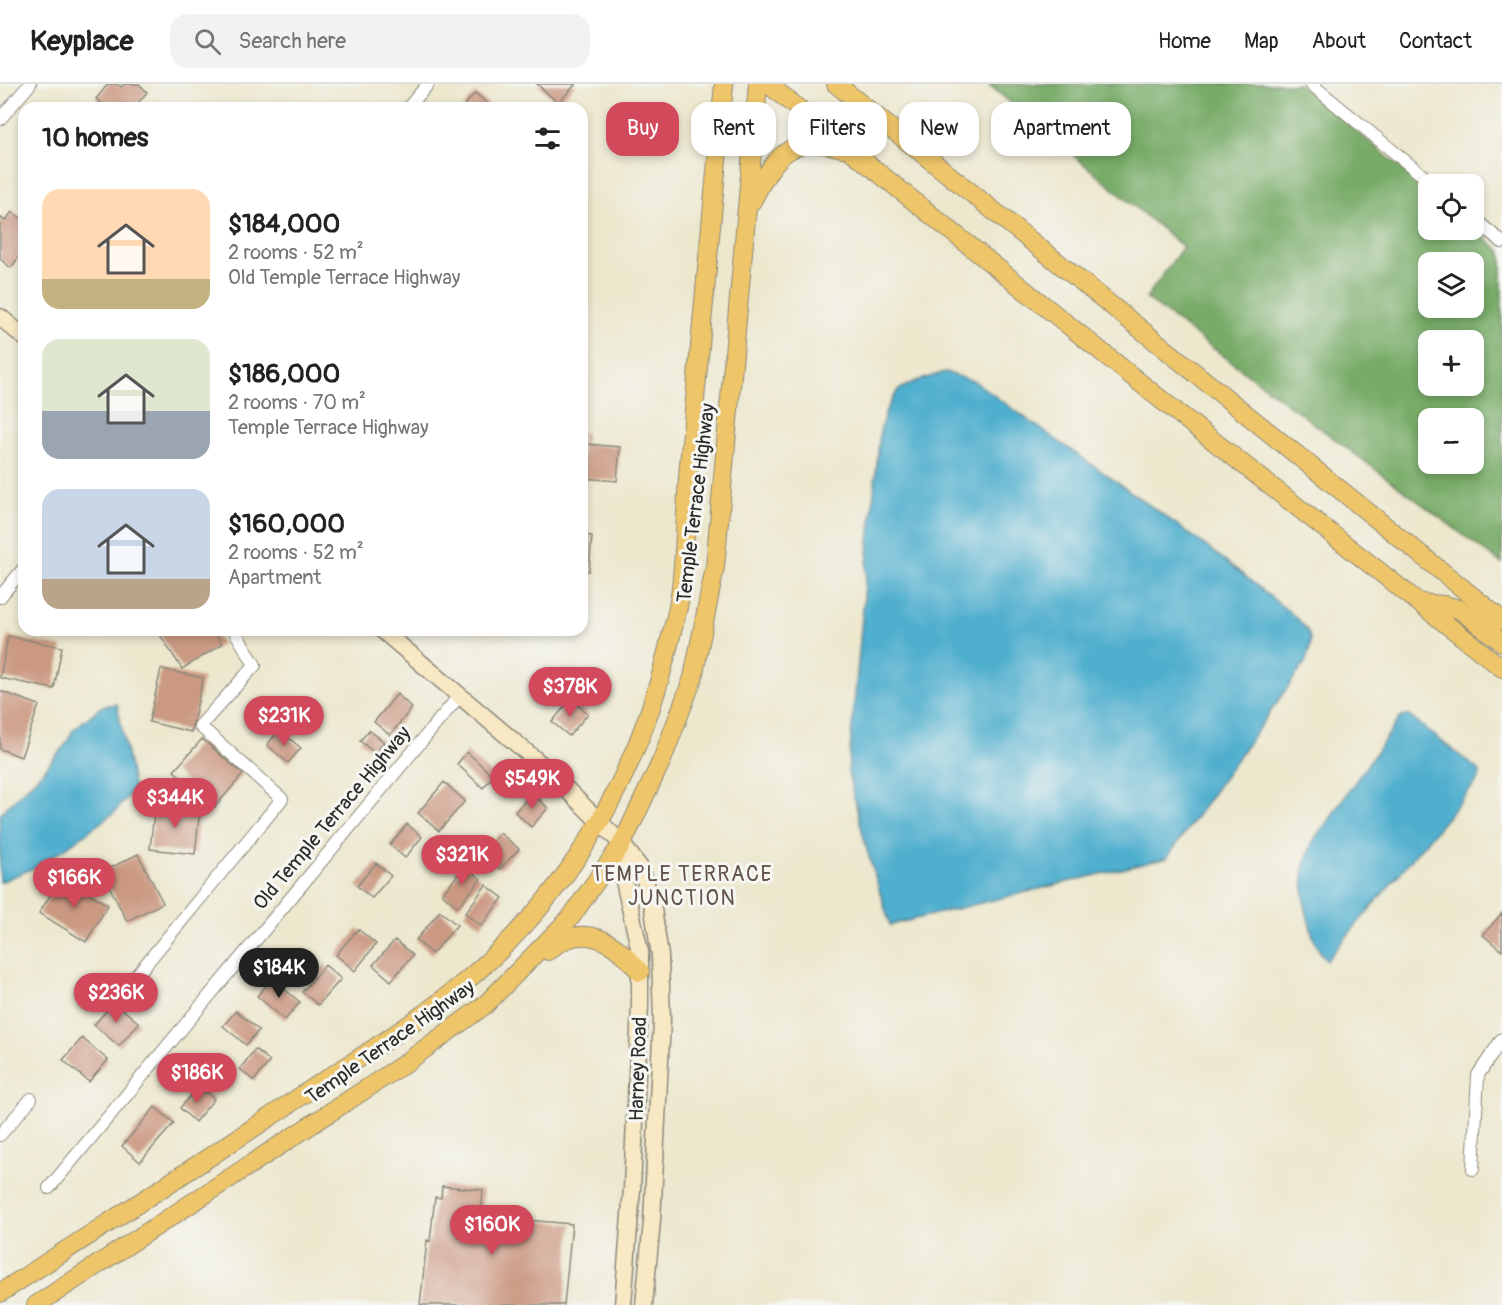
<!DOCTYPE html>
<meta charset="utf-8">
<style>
:root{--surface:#fff;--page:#f2f2f2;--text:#222;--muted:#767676;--line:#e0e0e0;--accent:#d1495b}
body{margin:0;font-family:Pangolin,sans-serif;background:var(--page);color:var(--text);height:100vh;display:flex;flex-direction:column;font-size:22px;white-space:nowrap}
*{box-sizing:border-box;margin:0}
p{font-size:20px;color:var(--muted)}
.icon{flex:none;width:33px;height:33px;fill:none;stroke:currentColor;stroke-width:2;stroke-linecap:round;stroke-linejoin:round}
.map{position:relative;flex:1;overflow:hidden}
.details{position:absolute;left:18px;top:18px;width:570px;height:534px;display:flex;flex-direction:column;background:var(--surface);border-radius:18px;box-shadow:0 3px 9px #0003}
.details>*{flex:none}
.hud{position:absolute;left:606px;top:18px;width:570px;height:54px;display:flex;gap:12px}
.tools{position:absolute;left:1418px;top:90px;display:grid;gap:12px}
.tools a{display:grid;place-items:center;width:66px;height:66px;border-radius:12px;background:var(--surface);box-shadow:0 3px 9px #0003;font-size:30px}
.price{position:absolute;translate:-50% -51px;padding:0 14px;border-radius:21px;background:var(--accent);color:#fff;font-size:20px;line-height:39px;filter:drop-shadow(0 2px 3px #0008)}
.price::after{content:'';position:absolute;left:50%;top:36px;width:18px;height:14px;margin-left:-9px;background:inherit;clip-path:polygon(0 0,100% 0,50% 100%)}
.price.selected{background:#222;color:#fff}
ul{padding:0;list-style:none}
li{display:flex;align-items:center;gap:18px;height:150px;padding:0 24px}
li span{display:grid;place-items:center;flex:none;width:168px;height:120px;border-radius:18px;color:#555}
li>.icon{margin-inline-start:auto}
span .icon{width:72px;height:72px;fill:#fffc;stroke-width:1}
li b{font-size:26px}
h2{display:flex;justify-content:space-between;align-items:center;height:72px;padding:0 24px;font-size:26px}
.chip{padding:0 21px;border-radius:18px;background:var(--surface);box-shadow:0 3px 9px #0003;font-size:21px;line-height:54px}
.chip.selected{background:var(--accent);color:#fff}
header{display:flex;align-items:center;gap:36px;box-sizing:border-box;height:84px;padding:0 30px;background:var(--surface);border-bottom:2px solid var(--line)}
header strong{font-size:28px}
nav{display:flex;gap:33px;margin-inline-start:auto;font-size:21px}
.search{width:420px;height:54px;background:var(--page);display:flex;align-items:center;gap:15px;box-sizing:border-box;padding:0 21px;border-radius:18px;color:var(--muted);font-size:22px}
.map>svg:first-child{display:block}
</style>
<header>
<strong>Keyplace</strong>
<div class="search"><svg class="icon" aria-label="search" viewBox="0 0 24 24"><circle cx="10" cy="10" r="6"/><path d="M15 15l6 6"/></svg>Search here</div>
<nav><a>Home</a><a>Map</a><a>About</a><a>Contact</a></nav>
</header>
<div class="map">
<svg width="1502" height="1221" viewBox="0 0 1502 1221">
<rect width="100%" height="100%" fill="#f6f6f2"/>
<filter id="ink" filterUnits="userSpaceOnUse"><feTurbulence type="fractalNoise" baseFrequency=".0167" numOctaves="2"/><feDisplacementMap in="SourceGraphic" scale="12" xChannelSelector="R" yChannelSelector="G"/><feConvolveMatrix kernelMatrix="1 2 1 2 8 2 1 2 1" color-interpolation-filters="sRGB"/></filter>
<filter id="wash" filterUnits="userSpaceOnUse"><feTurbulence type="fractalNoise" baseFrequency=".008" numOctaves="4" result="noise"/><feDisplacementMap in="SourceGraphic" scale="24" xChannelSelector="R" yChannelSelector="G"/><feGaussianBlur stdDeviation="1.35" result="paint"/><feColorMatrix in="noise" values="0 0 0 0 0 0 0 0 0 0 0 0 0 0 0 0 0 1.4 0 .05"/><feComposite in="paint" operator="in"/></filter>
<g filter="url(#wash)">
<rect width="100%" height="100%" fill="#ece7cd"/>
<path fill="#78ab68" stroke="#526b4a" stroke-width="1.5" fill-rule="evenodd" d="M988 0H1299L1428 106V146H1473V144L1502 168V480L1146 214 1183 163ZM1428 178H1473V224H1428ZM1428 256H1473V302H1428ZM1428 334H1473V380H1428Z"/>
<path fill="#4fafce" stroke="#3d6d7c" stroke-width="1.5" d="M945 288 976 298C1070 368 1170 431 1261 505 1273 516 1301 534 1308 548 1313 560 1309 568 1305 579L1167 774 890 841 866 763 848 688 867 479 880 347 886 326 898 306 914 298Z
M117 620 134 705 115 728 66 764 36 783 0 798V730L45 685 66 660 73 646 102 622Z
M1408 631 1480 687 1479 695 1327 876 1321 870 1313 853 1305 822 1303 793 1304 781 1312 759 1322 744 1327 740 1336 725 1400 634Z"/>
<g id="blocks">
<path fill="#cb9982" d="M108 0H117L121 3 124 0H139L147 8 134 24H127L122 20 119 24H107L96 15Z
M537 0H576L558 19Z
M475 9 493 24H462Z
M12 128 24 136V166L11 184 0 175V133L5 137Z
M582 349H586L585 360 620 363 617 397 582 394Z
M582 451 592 452 589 487 582 486Z
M157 546H213L222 560 182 585Z
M8 552 62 563 54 605 0 594Z
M161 585 203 594 191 648 149 638Z
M0 607 39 621 21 673 0 665Z
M397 610 412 624 390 651 374 638Z
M571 615 588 630 569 652 552 638Z
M279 646 301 664 288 679 267 661Z
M369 646 384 658 375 669 360 657Z
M202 655 243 690 215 723 174 687Z
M467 668 493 692 483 704 457 680Z
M444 698 465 717 439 747 418 729Z
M532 709 548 724 531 743 515 728Z
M155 719 200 725 195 770 150 765Z
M407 740 422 753 405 774 390 761Z
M500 749 519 765 500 785 482 769Z
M138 770 163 819 127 837 102 788Z
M376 779 391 792 372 814 357 802Z
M465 782 481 795 458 823 442 810Z
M62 792 108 821 86 858 39 829Z
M486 801 503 814 481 842 465 829Z
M440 827 457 841 432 870 416 856Z
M1502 829V867L1483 851Z
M358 845 376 860 355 887 336 871Z
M395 856 413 871 391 897 373 881Z
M325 881 341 895 318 921 302 908Z
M272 895 300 918 285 936 257 912Z
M114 918 139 939 119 962 94 941Z
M236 927 259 946 246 961 223 942Z
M82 954 108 976 89 998 63 976Z
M255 965 270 977 254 997 240 985Z
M199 1002 214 1015 195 1038 180 1024Z
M155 1023 174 1039 140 1078 122 1062Z
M442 1102 483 1106 481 1132 572 1140 564 1221H420L427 1156 430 1157 435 1113 441 1114Z"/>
</g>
</g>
<g filter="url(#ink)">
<use href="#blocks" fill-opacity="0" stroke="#8c897c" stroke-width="1.5"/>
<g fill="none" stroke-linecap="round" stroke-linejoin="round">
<g stroke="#8c897c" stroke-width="14">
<path id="street" d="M1311 0 1433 100
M408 24 428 0
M0 35 30 0
M1473 134 1502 158
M0 513 24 484
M136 892 282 715 200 642 255 581 234 546
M0 1051 31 1015
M1473 1085 1478 991 1502 955
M49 1104 460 611"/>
</g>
<g stroke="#8c897c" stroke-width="19">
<path id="secondary" d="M0 233 24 253
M382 546 543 682 622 760 641 785 652 818 660 872 662 936 652 1137 644 1221
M622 760 624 797 640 868V921L632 1105 623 1221"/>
</g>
<g stroke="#8c897c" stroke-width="20">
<path id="primary" d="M768 0 1169 322 1502 584
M836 0 1502 536
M752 117C774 74 789 49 842 64
M1420 519 1444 521 1459 525 1502 558
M548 867C584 836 615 857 640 888
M0 1209C98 1145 198 1082 295 1016 358 974 426 934 482 883 576 799 639 686 668 564 672 546 678 529 680 511 686 469 685 424 689 381 701 254 712 127 724 0
M36 1221 404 980 485 921 571 833 622 760 662 676 693 594 715 483 758 0"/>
</g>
<use href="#street" stroke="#fff" stroke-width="12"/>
<use href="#secondary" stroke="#f8e8c3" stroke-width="16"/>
<use href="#primary" stroke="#eec569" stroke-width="18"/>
</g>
</g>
<g text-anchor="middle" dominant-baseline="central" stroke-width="6" stroke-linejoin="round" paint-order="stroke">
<g font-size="20" fill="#2b2b2b" stroke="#f6f6f2">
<text transform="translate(696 419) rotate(-83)">Temple Terrace Highway</text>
<text transform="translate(332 734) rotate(-50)">Old Temple Terrace Highway</text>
<text transform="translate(390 958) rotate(-35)">Temple Terrace Highway</text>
<text transform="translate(638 985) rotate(-88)">Harney Road</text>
</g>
<g font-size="21" letter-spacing="1.5" fill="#635249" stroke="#f6f6f2">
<text x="682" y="790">TEMPLE TERRACE<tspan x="682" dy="24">JUNCTION</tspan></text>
</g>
</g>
</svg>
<div class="tools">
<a><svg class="icon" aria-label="locate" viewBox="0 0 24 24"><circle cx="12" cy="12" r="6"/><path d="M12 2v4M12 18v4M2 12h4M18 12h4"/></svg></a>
<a><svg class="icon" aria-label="layers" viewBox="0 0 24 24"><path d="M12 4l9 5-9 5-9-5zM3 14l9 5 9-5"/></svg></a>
<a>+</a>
<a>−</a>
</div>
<b class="price" style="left:570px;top:634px">$378K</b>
<b class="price" style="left:284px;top:663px">$231K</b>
<b class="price" style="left:532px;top:726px">$549K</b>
<b class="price" style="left:175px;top:745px">$344K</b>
<b class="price" style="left:462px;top:802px">$321K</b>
<b class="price" style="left:74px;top:825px">$166K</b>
<b class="price selected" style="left:279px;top:915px">$184K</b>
<b class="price" style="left:116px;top:940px">$236K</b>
<b class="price" style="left:197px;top:1020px">$186K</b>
<b class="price" style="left:492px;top:1172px">$160K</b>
<div class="hud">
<a class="chip selected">Buy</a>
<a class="chip">Rent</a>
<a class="chip">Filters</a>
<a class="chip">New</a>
<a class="chip">Apartment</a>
</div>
<section class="details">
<h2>10 homes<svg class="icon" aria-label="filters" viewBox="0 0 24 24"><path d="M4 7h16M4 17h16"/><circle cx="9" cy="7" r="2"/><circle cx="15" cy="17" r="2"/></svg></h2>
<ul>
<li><span style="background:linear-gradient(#ffd9b3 75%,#c2b280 0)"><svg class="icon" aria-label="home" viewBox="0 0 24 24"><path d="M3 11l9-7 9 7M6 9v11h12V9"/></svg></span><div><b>$184,000</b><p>2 rooms · 52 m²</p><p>Old Temple Terrace Highway</p></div></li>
<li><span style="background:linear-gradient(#dfe7d0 60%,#9aa5b1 0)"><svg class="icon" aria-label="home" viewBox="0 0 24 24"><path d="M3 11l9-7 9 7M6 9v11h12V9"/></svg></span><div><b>$186,000</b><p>2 rooms · 70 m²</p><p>Temple Terrace Highway</p></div></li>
<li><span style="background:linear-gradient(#c9d6e8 75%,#b9a48a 0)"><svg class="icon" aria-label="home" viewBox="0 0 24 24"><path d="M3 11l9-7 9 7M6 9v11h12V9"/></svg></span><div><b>$160,000</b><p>2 rooms · 52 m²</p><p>Apartment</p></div></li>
</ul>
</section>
</div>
